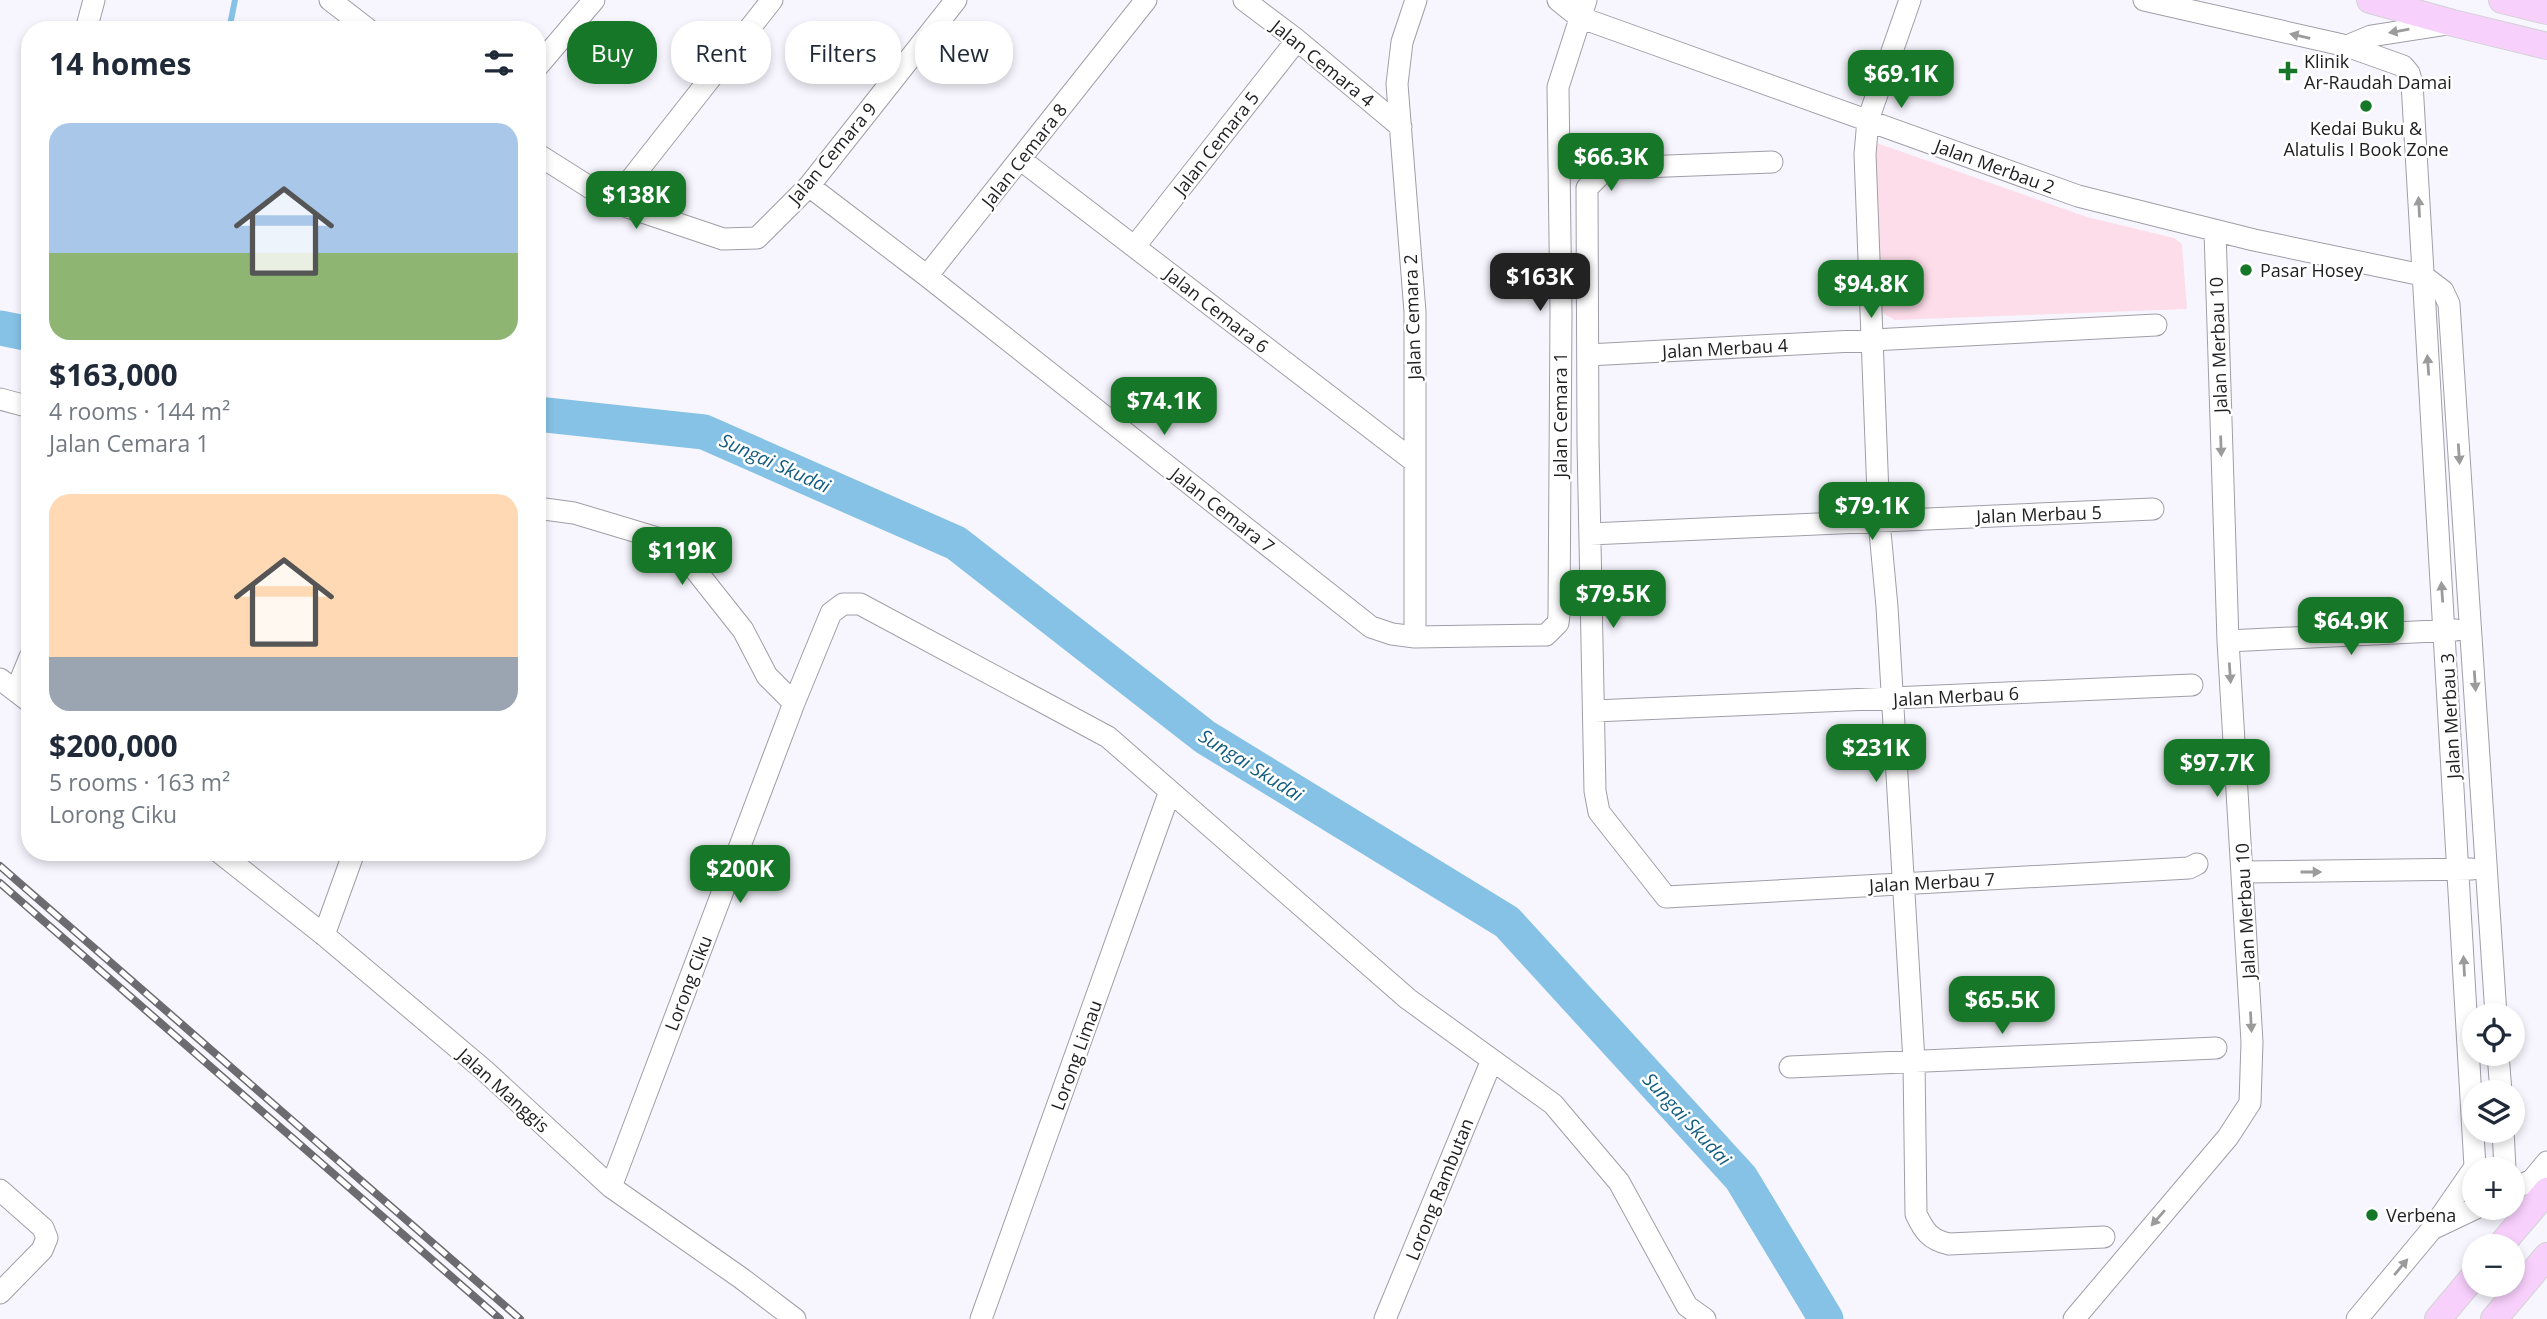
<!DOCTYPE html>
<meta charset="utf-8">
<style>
:root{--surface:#fff;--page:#f2f2f3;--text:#1f2937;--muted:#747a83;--accent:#167728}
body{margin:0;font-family:"Open Sans",sans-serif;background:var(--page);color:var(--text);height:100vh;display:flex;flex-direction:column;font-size:26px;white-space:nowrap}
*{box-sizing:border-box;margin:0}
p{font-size:23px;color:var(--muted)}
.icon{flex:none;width:38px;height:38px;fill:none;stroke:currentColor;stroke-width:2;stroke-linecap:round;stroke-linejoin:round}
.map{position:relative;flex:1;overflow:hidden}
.drawer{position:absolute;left:21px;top:21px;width:525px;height:840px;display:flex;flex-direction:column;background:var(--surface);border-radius:28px;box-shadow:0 4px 10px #0003}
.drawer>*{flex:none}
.banner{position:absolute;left:567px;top:21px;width:665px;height:63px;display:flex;gap:14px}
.fabs{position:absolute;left:2462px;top:1003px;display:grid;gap:14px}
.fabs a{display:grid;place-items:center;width:63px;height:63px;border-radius:50%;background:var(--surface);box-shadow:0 4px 10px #0003;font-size:35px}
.price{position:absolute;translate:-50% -60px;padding:0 16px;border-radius:14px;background:var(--accent);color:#fff;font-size:23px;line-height:46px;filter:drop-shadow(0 2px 4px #0008)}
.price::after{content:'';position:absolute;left:50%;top:42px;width:21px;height:16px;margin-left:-10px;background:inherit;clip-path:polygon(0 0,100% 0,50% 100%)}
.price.selected{background:#222;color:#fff}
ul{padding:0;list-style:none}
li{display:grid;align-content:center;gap:14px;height:371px;padding:0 28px}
li span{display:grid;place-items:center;height:217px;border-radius:21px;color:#555}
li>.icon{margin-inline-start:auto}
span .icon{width:126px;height:126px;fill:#fffc;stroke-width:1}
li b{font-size:30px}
h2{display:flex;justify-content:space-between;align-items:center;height:84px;padding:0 28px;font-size:30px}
.pill{padding:0 24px;border-radius:28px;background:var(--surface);box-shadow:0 4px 10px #0003;font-size:24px;line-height:63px}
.pill.selected{background:var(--accent);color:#fff}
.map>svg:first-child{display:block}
</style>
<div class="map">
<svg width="2547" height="1319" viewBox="0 0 2547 1319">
<rect width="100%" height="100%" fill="#f7f6fe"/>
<path fill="#fddde9" d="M1874 142 2087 217 2174 238 2182 244 2187 309 1895 320 1884 314 1879 304Z"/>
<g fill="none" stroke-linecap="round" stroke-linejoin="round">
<path stroke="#86c2e5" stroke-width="6" d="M229 30 235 0"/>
<path stroke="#86c2e5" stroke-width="35" d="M0 328 30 334
M537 414 704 432 956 543 1205 737 1507 922 1741 1178 1826 1319"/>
<g stroke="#a09ea6" stroke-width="23">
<path id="minor" d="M330 0 369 30
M1244 0 1297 40 1401 127
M1558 0 1579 17 2078 196 2254 240 2422 275 2443 291 2449 304 2496 1015
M1910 0 1868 120 1865 154 1879 521 1887 607 1914 1061 1916 1214C1924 1231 1930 1240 1949 1244L2104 1237
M2144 0 2347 46 2403 66 2409 73 2412 83 2475 1167 2432 1229 2357 1319
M86 30 94 0
M2347 46 2371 36 2448 24
M537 67 594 0
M537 154 613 202 723 239 757 238 809 186 956 0
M1020 159 1415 462
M1772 162 1616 168 1603 172 1587 188 1588 443 1595 791 1599 812 1666 897 2189 868 2197 864
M809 186 927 276 1371 627 1392 634 1415 637 1546 635 1558 623 1559 615 1561 313 1558 87 1586 0
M613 202 772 0
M1135 246 1297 40
M927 276 1146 0
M1588 355 2156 325
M0 399 30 407
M537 508 574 513 674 543 743 630 767 676 794 703
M1590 534 2153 509
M1415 637V312L1397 84 1402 42 1416 0
M2228 641 2456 630
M0 679 30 702
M16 691 30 657
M1594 711 2192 685
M219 852 324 935 484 1070 611 1187 741 1278 795 1319
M2243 872 2472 869
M324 935 354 852
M2498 1054 2501 1092
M1790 1067 2216 1048
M2503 1130 2505 1169
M611 1187 794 703 831 613 843 604H860L1108 737 1408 999 1553 1104 1619 1182 1687 1306 1705 1319
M2513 1189 2532 1180 2547 1162
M0 1190 43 1228 47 1238 42 1250 0 1293
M2434 1228 2476 1208
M981 1319 1170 791
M1385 1319 1492 1060
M2074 1319 2228 1137 2250 1103 2252 1042 2228 641 2215 231"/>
</g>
<g stroke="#d3d3d3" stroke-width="28">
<path id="major" d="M2370 0 2453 23 2547 46
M2502 0 2547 11
M2500 1246 2547 1191
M2438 1319 2474 1276
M2494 1319 2547 1256"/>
</g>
<use href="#minor" stroke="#fff" stroke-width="21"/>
<use href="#major" stroke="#f8d0fc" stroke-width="26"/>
<g stroke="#6c6b70" stroke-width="8">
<path id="rail" d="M0 866 520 1319
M0 883 500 1319"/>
</g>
<use href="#rail" stroke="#fff" stroke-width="5" stroke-dasharray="16" stroke-linecap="butt"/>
</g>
<defs><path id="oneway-solid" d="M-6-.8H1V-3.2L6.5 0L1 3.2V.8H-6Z" transform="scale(1.75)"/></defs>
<g fill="#9b9b9c">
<use href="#oneway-solid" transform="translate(2399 31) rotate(170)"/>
<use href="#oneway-solid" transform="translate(2300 36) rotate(-167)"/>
<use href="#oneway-solid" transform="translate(2419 207) rotate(-93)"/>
<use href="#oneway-solid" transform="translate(2428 365) rotate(-94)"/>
<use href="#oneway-solid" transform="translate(2221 446) rotate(88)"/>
<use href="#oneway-solid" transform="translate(2459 454) rotate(86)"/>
<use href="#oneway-solid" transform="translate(2442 592) rotate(-94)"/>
<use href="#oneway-solid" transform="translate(2230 673) rotate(86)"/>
<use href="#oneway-solid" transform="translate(2475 681) rotate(86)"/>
<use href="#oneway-solid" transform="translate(2311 872)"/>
<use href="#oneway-solid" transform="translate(2464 966) rotate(-93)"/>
<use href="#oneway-solid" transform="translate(2251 1022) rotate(87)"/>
<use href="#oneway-solid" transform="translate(2158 1218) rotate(131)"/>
<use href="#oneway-solid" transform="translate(2401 1267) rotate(-50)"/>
</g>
<g fill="#167728" stroke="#fff" stroke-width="2.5">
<path d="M2284.5 60.5h7v7h7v7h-7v7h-7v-7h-7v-7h7z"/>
<circle cx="2366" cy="106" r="7"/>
<circle cx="2246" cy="270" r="7"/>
<circle cx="2372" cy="1215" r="7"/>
</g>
<g text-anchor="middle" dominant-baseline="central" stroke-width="5" stroke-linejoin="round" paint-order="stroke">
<g font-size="18" fill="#212123" stroke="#fff" text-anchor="start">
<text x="2304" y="61">Klinik<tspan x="2304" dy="21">Ar-Raudah Damai</tspan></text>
<text x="2366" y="128" text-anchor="middle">Kedai Buku &amp;<tspan x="2366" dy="21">Alatulis I Book Zone</tspan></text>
<text x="2260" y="270">Pasar Hosey</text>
<text x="2386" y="1215">Verbena</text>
</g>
<g font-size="18" fill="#212123" stroke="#fff">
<text transform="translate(1323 63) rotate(39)">Jalan Cemara 4</text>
<text transform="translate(1216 143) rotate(-52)">Jalan Cemara 5</text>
<text transform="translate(832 153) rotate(-50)">Jalan Cemara 9</text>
<text transform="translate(1024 155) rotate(-52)">Jalan Cemara 8</text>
<text transform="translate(1995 166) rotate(20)">Jalan Merbau 2</text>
<text transform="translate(1217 310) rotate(38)">Jalan Cemara 6</text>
<text transform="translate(1412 317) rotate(-92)">Jalan Cemara 2</text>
<text transform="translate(2218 345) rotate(-92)">Jalan Merbau 10</text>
<text transform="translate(1725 348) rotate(-3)">Jalan Merbau 4</text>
<text transform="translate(1560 415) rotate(-90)">Jalan Cemara 1</text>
<text transform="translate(1223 510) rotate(38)">Jalan Cemara 7</text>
<text transform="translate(2039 514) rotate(-2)">Jalan Merbau 5</text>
<text transform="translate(1956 696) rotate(-3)">Jalan Merbau 6</text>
<text transform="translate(2450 716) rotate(-93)">Jalan Merbau 3</text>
<text transform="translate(1932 882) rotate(-3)">Jalan Merbau 7</text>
<text transform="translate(2245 911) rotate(-93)">Jalan Merbau 10</text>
<text transform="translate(688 983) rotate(-69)">Lorong Ciku</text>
<text transform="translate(1076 1055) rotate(-70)">Lorong Limau</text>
<text transform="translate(504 1090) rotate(42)">Jalan Manggis</text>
<text transform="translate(1439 1189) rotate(-68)">Lorong Rambutan</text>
</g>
<g font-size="19" font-style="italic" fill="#125c7f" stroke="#fff">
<text transform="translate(775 463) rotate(24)">Sungai Skudai</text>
<text transform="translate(1251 765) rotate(32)">Sungai Skudai</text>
<text transform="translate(1687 1119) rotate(47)">Sungai Skudai</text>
</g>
</g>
</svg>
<div class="fabs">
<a><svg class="icon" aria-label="locate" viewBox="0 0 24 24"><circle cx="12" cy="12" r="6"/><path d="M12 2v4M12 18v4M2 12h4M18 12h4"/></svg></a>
<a><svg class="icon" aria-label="layers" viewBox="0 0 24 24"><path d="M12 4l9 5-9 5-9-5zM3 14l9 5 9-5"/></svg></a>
<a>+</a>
<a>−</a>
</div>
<b class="price" style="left:1901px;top:110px">$69.1K</b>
<b class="price" style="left:1611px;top:193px">$66.3K</b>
<b class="price" style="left:636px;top:231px">$138K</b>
<b class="price selected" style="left:1540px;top:313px">$163K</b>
<b class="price" style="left:1871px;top:320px">$94.8K</b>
<b class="price" style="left:1164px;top:437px">$74.1K</b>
<b class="price" style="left:1872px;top:542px">$79.1K</b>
<b class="price" style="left:682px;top:587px">$119K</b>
<b class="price" style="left:1613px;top:630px">$79.5K</b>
<b class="price" style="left:2351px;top:657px">$64.9K</b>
<b class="price" style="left:1876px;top:784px">$231K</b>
<b class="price" style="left:2217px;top:799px">$97.7K</b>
<b class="price" style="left:740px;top:905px">$200K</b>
<b class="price" style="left:2002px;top:1036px">$65.5K</b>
<div class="banner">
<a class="pill selected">Buy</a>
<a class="pill">Rent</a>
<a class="pill">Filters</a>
<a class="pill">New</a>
</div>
<section class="drawer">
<h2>14 homes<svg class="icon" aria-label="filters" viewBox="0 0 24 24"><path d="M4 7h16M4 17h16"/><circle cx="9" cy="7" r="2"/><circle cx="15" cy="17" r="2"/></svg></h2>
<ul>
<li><span style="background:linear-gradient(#a9c7e8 60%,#8fb573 0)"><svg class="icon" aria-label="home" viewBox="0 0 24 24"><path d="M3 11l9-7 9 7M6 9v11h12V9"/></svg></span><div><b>$163,000</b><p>4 rooms · 144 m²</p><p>Jalan Cemara 1</p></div></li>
<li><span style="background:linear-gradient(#ffd9b3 75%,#9aa5b1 0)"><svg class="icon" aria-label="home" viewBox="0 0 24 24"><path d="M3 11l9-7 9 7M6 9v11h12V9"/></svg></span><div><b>$200,000</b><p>5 rooms · 163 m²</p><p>Lorong Ciku</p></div></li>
</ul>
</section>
</div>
